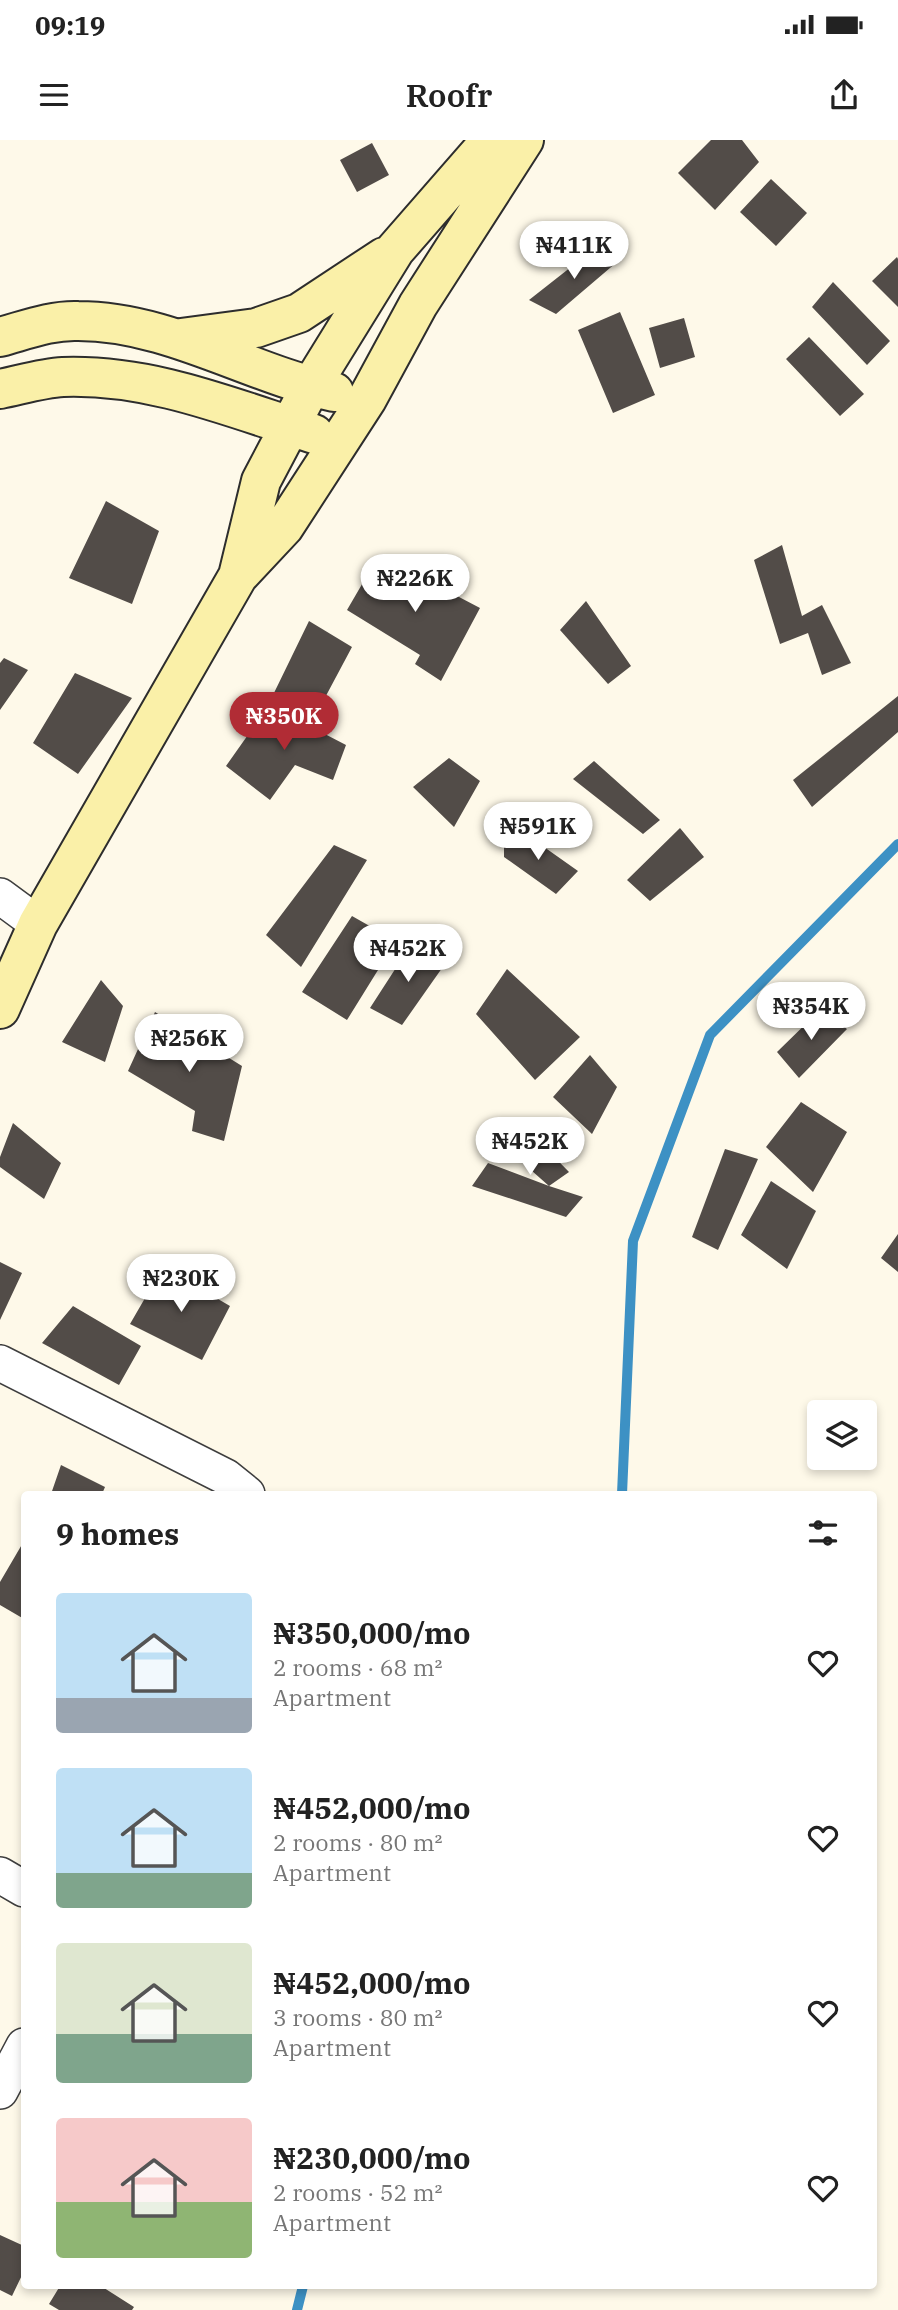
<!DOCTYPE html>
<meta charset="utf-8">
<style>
:root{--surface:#fff;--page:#f2f2f2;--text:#222;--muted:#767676;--accent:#b12c35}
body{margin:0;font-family:"IBM Plex Serif",serif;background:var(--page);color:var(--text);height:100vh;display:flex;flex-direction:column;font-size:26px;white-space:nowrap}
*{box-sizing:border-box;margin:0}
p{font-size:23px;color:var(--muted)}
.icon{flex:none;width:38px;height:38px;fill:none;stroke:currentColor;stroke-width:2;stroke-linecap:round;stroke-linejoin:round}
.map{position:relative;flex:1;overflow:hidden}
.details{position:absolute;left:21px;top:1351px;width:856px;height:798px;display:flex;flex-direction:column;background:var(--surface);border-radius:7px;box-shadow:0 4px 10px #0003}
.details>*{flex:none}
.tools{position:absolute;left:807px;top:1260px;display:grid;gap:14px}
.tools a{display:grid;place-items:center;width:70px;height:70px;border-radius:7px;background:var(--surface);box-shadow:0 4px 10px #0003;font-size:35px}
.price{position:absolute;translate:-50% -60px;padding:0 16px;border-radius:24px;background:#fff;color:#222;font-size:23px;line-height:46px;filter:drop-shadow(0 2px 4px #0008)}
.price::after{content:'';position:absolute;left:50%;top:42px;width:21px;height:16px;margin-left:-10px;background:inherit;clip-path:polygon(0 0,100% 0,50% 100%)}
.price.selected{background:var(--accent);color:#fff}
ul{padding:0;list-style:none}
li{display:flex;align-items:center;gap:21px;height:175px;padding:0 35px}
li span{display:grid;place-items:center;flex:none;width:196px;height:140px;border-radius:7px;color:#555}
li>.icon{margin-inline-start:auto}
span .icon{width:84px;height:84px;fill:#fffc;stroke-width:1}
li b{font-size:30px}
h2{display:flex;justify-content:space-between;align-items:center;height:84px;padding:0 35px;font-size:30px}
.status{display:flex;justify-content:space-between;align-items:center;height:49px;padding:0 35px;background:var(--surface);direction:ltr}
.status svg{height:19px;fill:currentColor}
header{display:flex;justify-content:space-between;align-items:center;height:91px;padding:0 35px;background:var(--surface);font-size:32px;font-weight:600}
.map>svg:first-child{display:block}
</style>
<div class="status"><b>09:19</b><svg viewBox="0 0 49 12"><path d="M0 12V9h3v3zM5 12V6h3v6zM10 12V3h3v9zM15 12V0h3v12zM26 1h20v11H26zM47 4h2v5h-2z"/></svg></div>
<header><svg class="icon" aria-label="menu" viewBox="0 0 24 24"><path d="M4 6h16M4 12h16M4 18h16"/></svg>Roofr<svg class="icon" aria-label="share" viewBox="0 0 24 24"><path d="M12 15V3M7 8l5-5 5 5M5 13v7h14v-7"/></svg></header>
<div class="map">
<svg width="898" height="2170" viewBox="0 0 898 2170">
<rect width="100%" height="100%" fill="#fef9e9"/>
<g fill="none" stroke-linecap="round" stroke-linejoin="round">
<path stroke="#3d91c4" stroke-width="10" d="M622 1354 633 1101 710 895 898 704
M297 2170 303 2146"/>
</g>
<path fill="#524c48" d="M711 0H742L759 22 715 70 678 33Z
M372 3 389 35 357 52 340 20Z
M771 39 807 73 776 106 740 72Z
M599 105 617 122 556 174 529 160Z
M897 117 898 119V167L872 141Z
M833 142 890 201 867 225 812 167Z
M620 172 655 255 613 273 578 190Z
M684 178 695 217 660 228 649 188Z
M809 197 864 254 840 276 786 219Z
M106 361 159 391 132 464 69 438Z
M782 405 802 476 822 465 851 523 822 535 808 493 780 504 754 420Z
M379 415 480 468 441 541 415 524 420 515 347 470Z
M586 461 631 526 608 544 560 490Z
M309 481 352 507 312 582 273 555Z
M4 518 28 530 0 570V523Z
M75 533 132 558 78 634 33 603Z
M898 556V592L812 667 793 640Z
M269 565 346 605 333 640 295 625 270 660 226 626Z
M449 618 480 641 454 687 413 647Z
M594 621 660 680 643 694 573 639Z
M680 688 704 717 650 761 627 740Z
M520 690 578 731 556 754 504 717V704Z
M334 705 367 720 301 827 266 795Z
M352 776 396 801 347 880 302 852Z
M412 803 447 821 402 885 370 868Z
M507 829 580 897 535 940 476 874Z
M101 840 123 866 105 922 62 902Z
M821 869 847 889 799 938 777 912Z
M155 872 242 926 224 1001 192 991 195 971 128 931Z
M590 915 617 947 592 994 553 957Z
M801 962 847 992 813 1052 766 1007Z
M13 983 61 1023 44 1059 0 1027V1017Z
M523 985 569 1032 549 1046 583 1057 566 1077 472 1046 488 1023 549 1046 505 1007Z
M725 1009 758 1019 718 1110 692 1097Z
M771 1041 816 1071 787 1129 741 1095Z
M898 1094V1132L881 1118Z
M0 1122 22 1133 0 1180Z
M163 1127 230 1166 202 1220 130 1184Z
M73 1166 141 1206 119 1245 42 1203Z
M61 1325 105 1347 102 1354H51Z
M24 1401V1479L0 1465V1442Z
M0 2095 24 2106V2131L12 2156 0 2150Z
M60 2146H101L134 2167 132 2170H59L49 2164Z"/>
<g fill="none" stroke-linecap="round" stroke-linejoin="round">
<g stroke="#3e3e3e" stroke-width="38">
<path id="street" d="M0 756 38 784
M0 1223 226 1337 247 1354
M0 1735 24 1749
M0 1951 24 1906"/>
</g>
<g stroke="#2d2d2d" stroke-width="42">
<path id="secondary" d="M0 197C26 190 51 180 78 181 168 181 248 233 334 252
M181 198 256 188 299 173 384 117
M0 249C20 245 43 238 63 237 152 234 232 268 314 294
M238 436 261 341 311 246 395 110 491 0
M0 869 38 784 238 436 284 387 367 259 418 165 524 0"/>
</g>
<use href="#street" stroke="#fff" stroke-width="35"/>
<use href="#secondary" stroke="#faf0a8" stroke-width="38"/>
</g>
</svg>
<div class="tools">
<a><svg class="icon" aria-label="layers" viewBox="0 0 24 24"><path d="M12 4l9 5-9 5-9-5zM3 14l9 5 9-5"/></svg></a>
</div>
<b class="price" style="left:574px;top:141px">₦411K</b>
<b class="price" style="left:415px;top:474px">₦226K</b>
<b class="price selected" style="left:284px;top:612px">₦350K</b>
<b class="price" style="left:538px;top:722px">₦591K</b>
<b class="price" style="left:408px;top:844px">₦452K</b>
<b class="price" style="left:811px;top:902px">₦354K</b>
<b class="price" style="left:189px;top:934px">₦256K</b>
<b class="price" style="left:530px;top:1037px">₦452K</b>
<b class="price" style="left:181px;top:1174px">₦230K</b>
<section class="details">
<h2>9 homes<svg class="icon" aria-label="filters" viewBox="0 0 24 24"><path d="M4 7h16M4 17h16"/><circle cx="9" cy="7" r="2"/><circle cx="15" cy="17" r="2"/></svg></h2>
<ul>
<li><span style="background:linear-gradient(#bfe0f5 75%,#9aa5b1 0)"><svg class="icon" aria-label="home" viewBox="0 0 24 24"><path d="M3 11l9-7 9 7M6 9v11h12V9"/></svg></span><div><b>₦350,000/mo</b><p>2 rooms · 68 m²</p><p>Apartment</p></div><svg class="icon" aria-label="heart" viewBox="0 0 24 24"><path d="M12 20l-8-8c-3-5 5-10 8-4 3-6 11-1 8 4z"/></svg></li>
<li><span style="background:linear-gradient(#bfe0f5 75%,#7fa58c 0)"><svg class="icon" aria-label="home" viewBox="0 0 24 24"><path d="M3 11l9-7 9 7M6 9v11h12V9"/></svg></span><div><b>₦452,000/mo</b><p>2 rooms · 80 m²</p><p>Apartment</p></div><svg class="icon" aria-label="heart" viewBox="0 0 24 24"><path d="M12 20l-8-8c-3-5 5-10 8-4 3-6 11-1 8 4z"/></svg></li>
<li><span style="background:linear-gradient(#dfe7d0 65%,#7fa58c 0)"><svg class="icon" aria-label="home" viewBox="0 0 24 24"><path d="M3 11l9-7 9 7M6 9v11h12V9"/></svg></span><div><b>₦452,000/mo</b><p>3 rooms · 80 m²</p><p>Apartment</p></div><svg class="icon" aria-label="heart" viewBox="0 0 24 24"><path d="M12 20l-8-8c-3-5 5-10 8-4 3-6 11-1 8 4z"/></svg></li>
<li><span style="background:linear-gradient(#f6c9c9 60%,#8fb573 0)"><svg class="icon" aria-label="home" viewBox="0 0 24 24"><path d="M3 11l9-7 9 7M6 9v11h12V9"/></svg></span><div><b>₦230,000/mo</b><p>2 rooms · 52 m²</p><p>Apartment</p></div><svg class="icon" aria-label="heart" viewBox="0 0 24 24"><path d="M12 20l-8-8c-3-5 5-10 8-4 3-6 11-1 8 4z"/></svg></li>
</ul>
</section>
</div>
